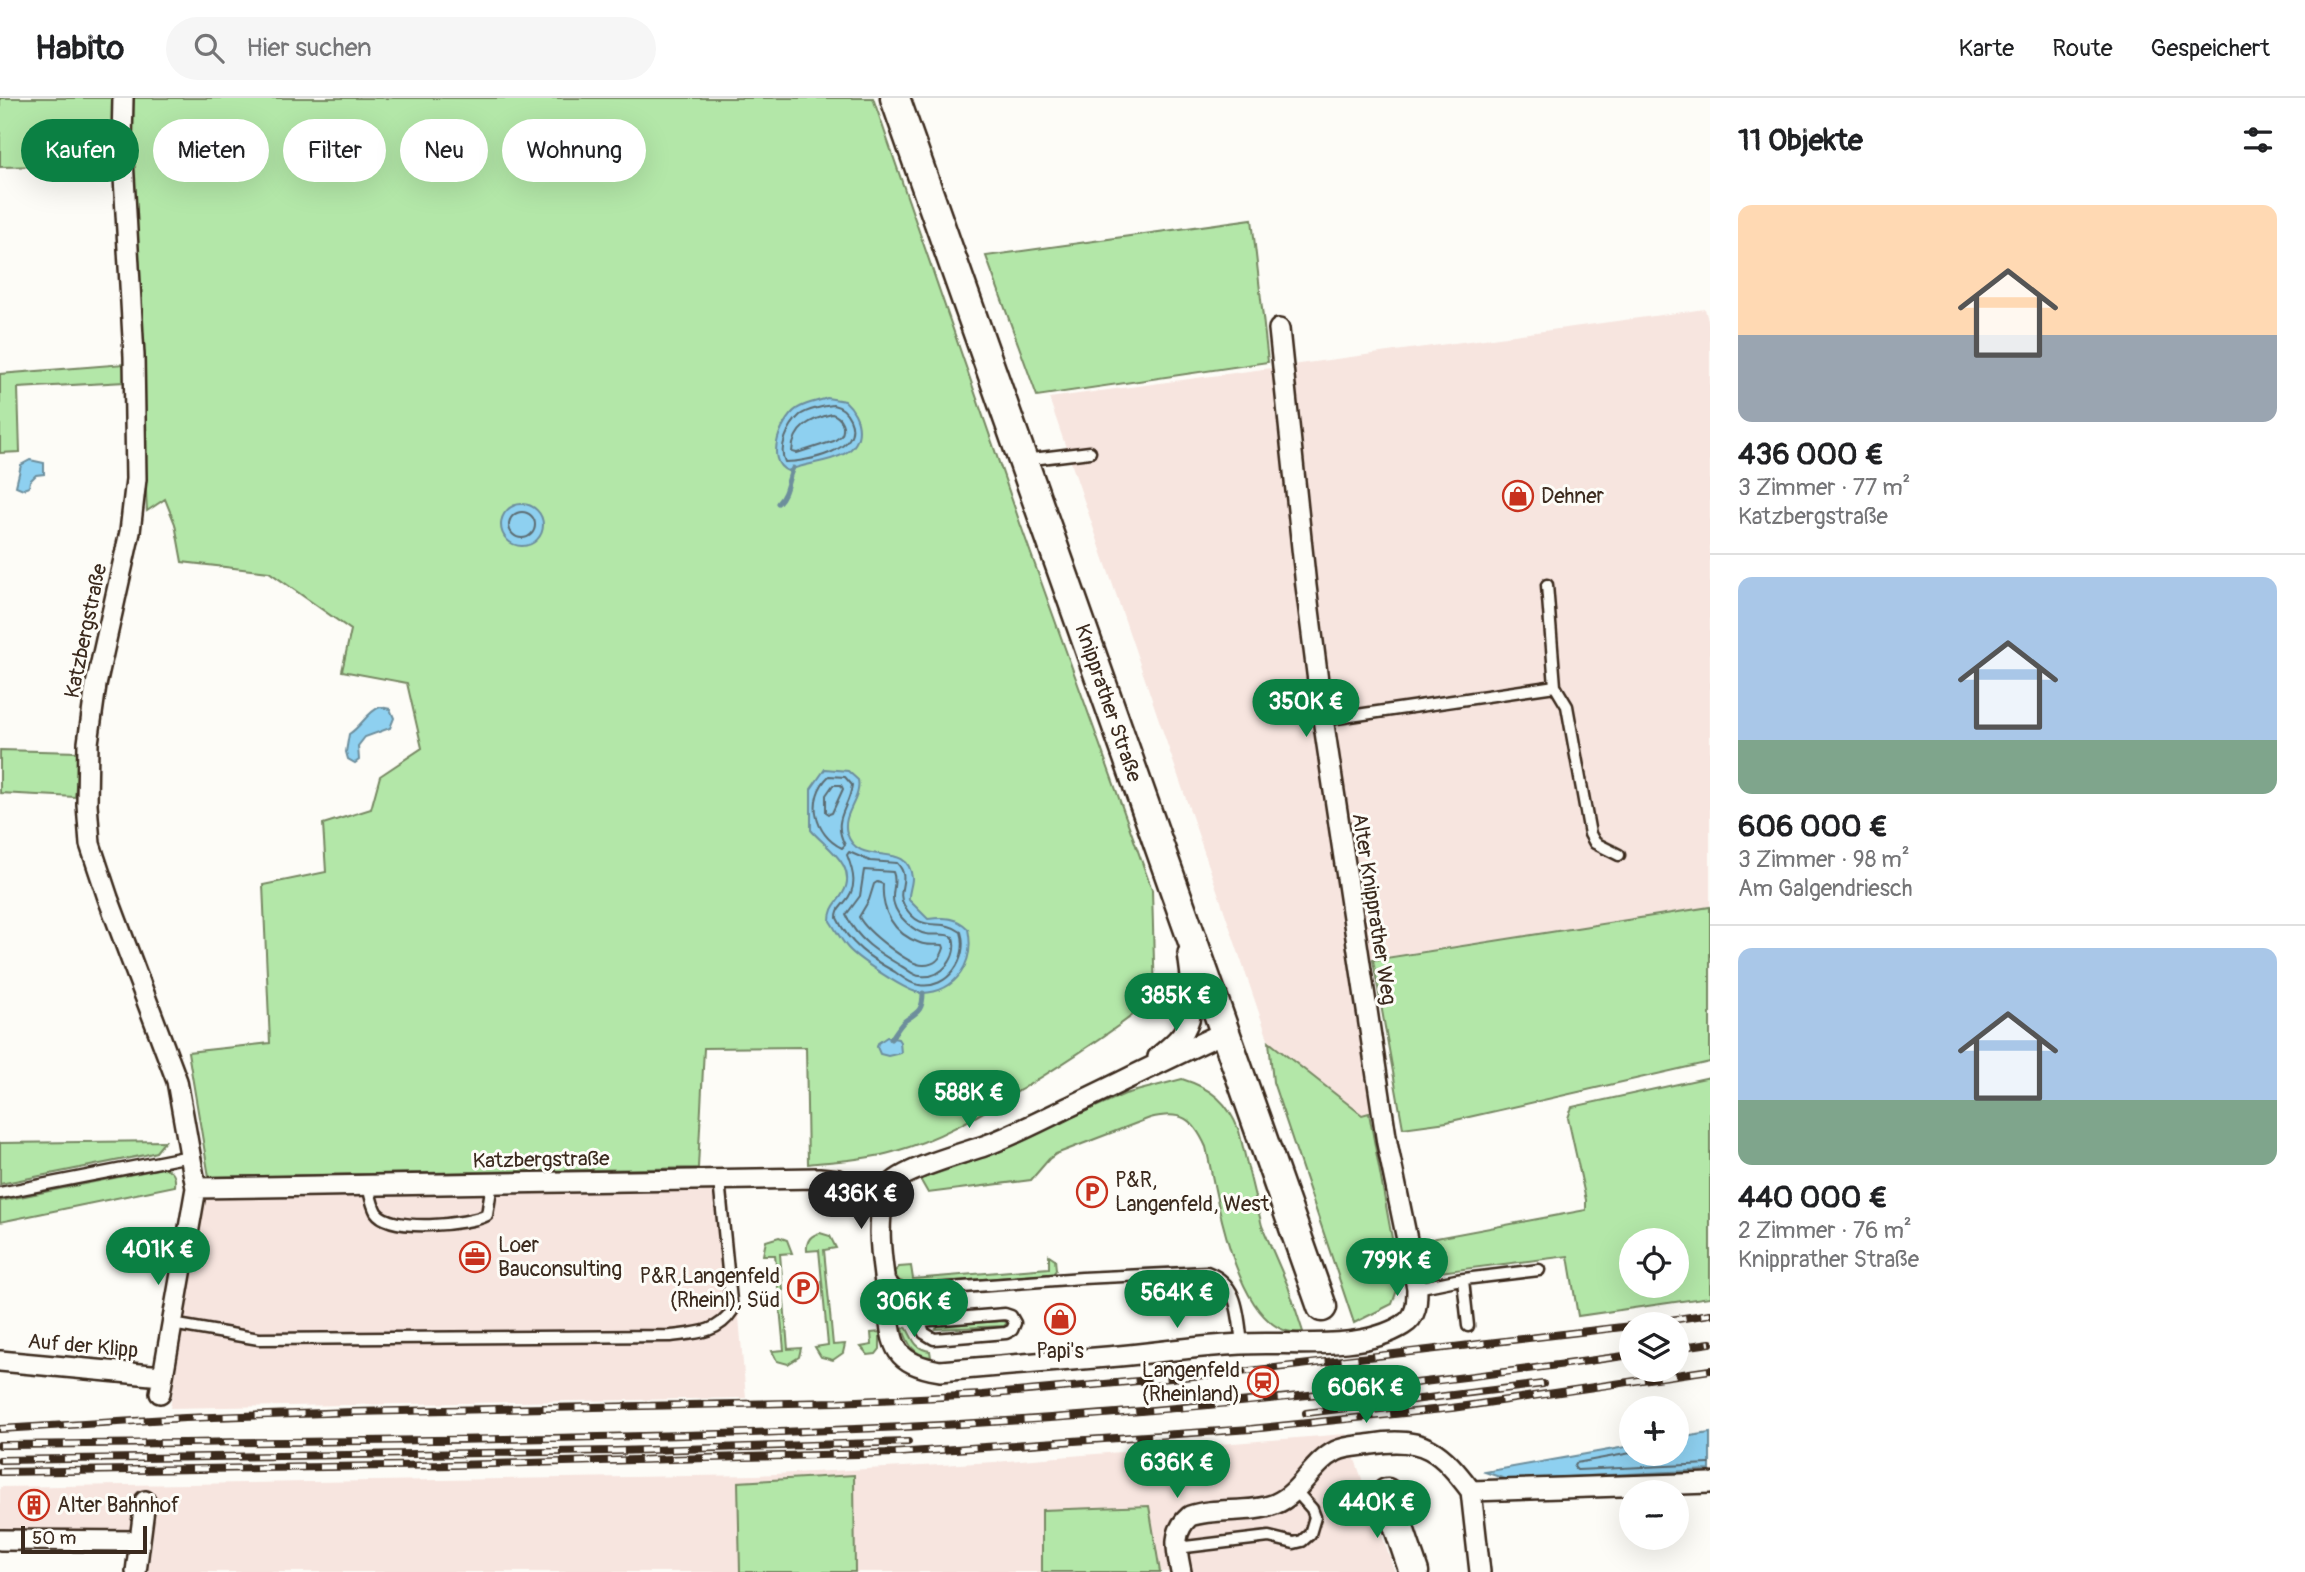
<!DOCTYPE html>
<html lang="de">
<meta charset="utf-8">
<style>
:root{--surface:#fff;--page:#f6f6f6;--text:#202124;--muted:#757577;--line:#e0e0e0;--accent:#0b8043}
body{margin:0;font-family:Pangolin,sans-serif;background:var(--page);color:var(--text);height:100vh;display:flex;flex-direction:column;font-size:26px;white-space:nowrap}
*{box-sizing:border-box;margin:0}
p{font-size:23px;color:var(--muted)}
.icon{flex:none;width:38px;height:38px;fill:none;stroke:currentColor;stroke-width:2;stroke-linecap:round;stroke-linejoin:round}
.map{position:relative;flex:1;overflow:hidden}
.sheet{display:flex;flex-direction:column;background:var(--surface);width:595px}
.sheet>*{flex:none}
.hud{position:absolute;left:21px;top:21px;width:665px;height:63px;display:flex;gap:14px}
.controls{position:absolute;left:1619px;top:1130px;display:grid;gap:14px}
.controls a{display:grid;place-items:center;width:70px;height:70px;border-radius:50%;background:var(--surface);box-shadow:0 7px 28px #0002;font-size:35px}
.scale{position:absolute;left:21px;bottom:18px;width:126px;box-sizing:border-box;padding-left:7px;border:4px solid #3b2a1e;border-top:0;font-size:19px;line-height:24px;white-space:nowrap;color:#3b2a1e;-webkit-text-stroke:5px #fdfcf7;paint-order:stroke}
.price{position:absolute;translate:-50% -60px;padding:0 16px;border-radius:24px;background:var(--accent);color:#fff;font-size:23px;line-height:46px;filter:drop-shadow(0 2px 4px #0008)}
.price::after{content:'';position:absolute;left:50%;top:42px;width:21px;height:16px;margin-left:-10px;background:inherit;clip-path:polygon(0 0,100% 0,50% 100%)}
.price.selected{background:#222;color:#fff}
ul{padding:0;list-style:none}
li{display:grid;align-content:center;gap:14px;height:371px;padding:0 28px}
li+li{border-top:2px solid var(--line)}
li span{display:grid;place-items:center;height:217px;border-radius:14px;color:#555}
li>.icon{margin-inline-start:auto}
span .icon{width:126px;height:126px;fill:#fffc;stroke-width:1}
li b{font-size:30px}
h2{display:flex;justify-content:space-between;align-items:center;height:84px;padding:0 28px;font-size:30px}
.tag{padding:0 24px;border-radius:32px;background:var(--surface);box-shadow:0 7px 28px #0002;font-size:24px;line-height:63px}
.tag.selected{background:var(--accent);color:#fff}
header{display:flex;align-items:center;gap:42px;box-sizing:border-box;height:98px;padding:0 35px;background:var(--surface);border-bottom:2px solid var(--line)}
header strong{font-size:33px}
nav{display:flex;gap:38px;margin-inline-start:auto;font-size:24px}
.search{width:490px;height:63px;background:var(--page);display:flex;align-items:center;gap:18px;box-sizing:border-box;padding:0 24px;border-radius:38px;color:var(--muted);font-size:26px}
main{display:flex;flex:1;min-height:0}
.map>svg:first-child{display:block}
</style>
<header>
<strong>Habito</strong>
<div class="search"><svg class="icon" aria-label="search" viewBox="0 0 24 24"><circle cx="10" cy="10" r="6"/><path d="M15 15l6 6"/></svg>Hier suchen</div>
<nav><a>Karte</a><a>Route</a><a>Gespeichert</a></nav>
</header>
<main>
<div class="map">
<svg width="1710" height="1474" viewBox="0 0 1710 1474">
<rect width="100%" height="100%" fill="#fdfcf7"/>
<filter id="ink" filterUnits="userSpaceOnUse"><feTurbulence type="fractalNoise" baseFrequency=".0143" numOctaves="2"/><feDisplacementMap in="SourceGraphic" scale="14" xChannelSelector="R" yChannelSelector="G"/><feConvolveMatrix kernelMatrix="1 2 1 2 8 2 1 2 1" color-interpolation-filters="sRGB"/></filter>
<g filter="url(#ink)">
<path fill="#f7e5df" d="M1705 211 1710 230V809L1360 863 1384 1011 1362 1017 1269 944 1049 300Z
M728 1092 746 1300 170 1310 204 1099Z
M1346 1336 1395 1474H148L153 1438 0 1445V1389L757 1377 995 1364Z"/>
<path fill="#b3e7a8" stroke="#778863" stroke-width="2" fill-rule="evenodd" d="M0 0H873L1021 428 1152 792 1155 900C1115 932 1071 961 1027 988 984 1014 942 1041 893 1054 866 1062 835 1063 808 1066L806 949 704 950 698 1070 209 1079 188 954 270 945 263 787 326 774 323 726 371 711 380 678 422 650 407 585 342 573 351 532 269 474 182 464 175 426 165 401 147 413 130 80 131 26 94 28V67L0 69Z
M1252 121 1268 264 1037 298 986 158Z
M124 266 125 284 18 290 20 354 0 355V276Z
M0 652 79 654 75 699 0 695Z
M1710 809V964L1447 1024 1403 1030 1373 862Z
M1269 944 1362 1017 1369 1015 1400 1184 1392 1206 1354 1225 1273 984Z
M1710 979V1199L1578 1218 1568 1158 1424 1176 1420 1143 1586 1112V1102L1568 1020 1572 1009ZM1631 1143H1676V1188H1631Z
M1182 981C1211 990 1228 1004 1239 1033L1262 1128 1288 1188 1303 1234C1237 1243 1217 1096 1206 1049 1193 1020 1181 1012 1150 1020L1056 1056 1049 1061 1031 1082 928 1095 920 1081 962 1067 1125 996Z
M165 1043 156 1054 145 1057 0 1086V1045Z
M163 1070C174 1072 176 1079 175 1088L0 1124V1103Z
M820 1135 830 1138 836 1150 824 1152 833 1247 845 1246 843 1255 833 1262 821 1259 815 1249 828 1247 819 1152 807 1153C806 1143 811 1137 820 1135Z
M779 1139 787 1142 792 1155 780 1156 788 1251 801 1250 799 1259 788 1266 777 1263 772 1253 784 1252 775 1157H763L766 1143Z
M1049 1157 1055 1161 1056 1172 1053 1176 912 1186 899 1183 894 1174 899 1169 911 1168 913 1181 1049 1170Z
M1004 1223 1007 1225 1004 1228 936 1231 938 1227Z
M906 1229C913 1240 914 1251 930 1253L931 1259C913 1257 908 1246 903 1231Z
M880 1234V1251L876 1256 868 1257 861 1249 872 1247 871 1235Z
M854 1377 855 1474H740L738 1384Z
M1149 1408 1160 1474H1042V1412Z"/>
<path fill="#8ed0f0" stroke="#6d8e9c" stroke-width="2" d="M827 300 845 303C853 310 859 321 859 332 859 366 808 362 788 373 763 364 782 317 800 309 808 305 819 303 827 300Z
M30 362 44 365V376L36 377 30 383 29 389 23 391 16 388 21 367Z
M501 427a21 21 0 1 1 42 0a21 21 0 1 1-42 0Z
M380 609 390 611 394 620 390 630 365 639 358 648 359 662 355 665 348 661 346 654 349 636C362 628 367 614 380 609Z
M825 671 848 673 858 682C862 701 841 716 847 735 858 772 909 740 912 780 912 788 908 795 909 802L928 821C944 819 957 819 968 831 975 864 957 894 922 895 909 896 857 860 848 850 841 842 836 832 830 823 830 808 837 806 843 795 859 768 825 749 811 732V691Z
M887 939 898 941 900 944 901 955 888 958 880 956 877 949 878 945Z
M1710 1335V1372L1508 1382 1485 1374 1631 1348V1356H1676L1677 1340Z"/>
<g fill="none" stroke-linecap="round" stroke-linejoin="round">
<path stroke="#5c6c72" stroke-width="2" d="M833 307C842 309 846 313 850 321 865 353 805 364 785 364 778 350 788 328 800 317 807 312 824 308 833 307Z
M832 316C842 319 846 330 841 338L834 343 797 355 792 354C793 329 811 321 832 316Z
M509 427a13 13 0 1 1 26 0a13 13 0 1 1-26 0Z
M829 678 845 679 852 687C849 712 831 720 845 747L842 750C814 737 806 700 829 678Z
M833 687H841L843 691 832 715 829 716 826 714V697Z
M849 754 870 763 897 765C912 781 895 792 904 807 921 838 941 818 961 834 969 860 948 892 919 887 910 886 902 879 895 874 871 861 849 846 837 820 837 812 839 811 844 805 858 790 854 775 847 757Z
M864 772 893 774C898 785 890 795 894 806 897 818 914 834 926 836 936 838 943 834 953 839 959 859 942 881 920 878 914 878 907 871 901 868 879 855 857 842 846 817L860 798Z
M877 784 883 786C881 812 893 836 920 845 927 848 935 846 943 847L944 850C941 860 936 867 924 867 909 868 866 833 859 819L869 802 874 786Z
M1631 1355 1576 1365 1574 1369 1577 1372 1710 1366"/>
<path stroke="#6d8e9c" stroke-width="5" d="M778 405C788 395 787 382 793 370
M891 941C896 935 900 926 906 922 918 914 923 912 923 895"/>
<g stroke="#3b2a1e" stroke-width="15">
<path id="service" d="M1024 362 1090 354
M1555 588 1567 608 1590 736 1595 745 1619 757
M1323 622 1555 588 1547 487
M368 1088C370 1096 372 1107 376 1114 390 1135 468 1127 487 1117L492 1085
M0 1095 190 1058
M888 1181 899 1192 910 1193 1082 1180 1207 1174C1239 1186 1238 1216 1242 1246
M1463 1182 1468 1228
M1417 1190 1456 1182 1539 1172
M899 1192 917 1216 924 1235 934 1241 1006 1235 1012 1232 1015 1225 1011 1218 1005 1216 919 1223
M172 1226 259 1241 671 1238C696 1235 718 1235 732 1213L719 1082
M1177 1450 1269 1439 1294 1445 1302 1443 1310 1436 1315 1419 1312 1411 1295 1392"/>
</g>
<g stroke="#3b2a1e" stroke-width="24">
<path id="minor" d="M123 0 122 43 134 258 136 381 130 434 96 587 88 645 87 706 90 746 108 800 177 983 196 1090 160 1295
M1225 934C1173 958 1123 983 1071 1008 1042 1022 1014 1037 984 1048 964 1055 901 1072 891 1087 871 1115 884 1174 888 1207 892 1250 894 1265 940 1273 1000 1268 1059 1263 1119 1258 1160 1254 1200 1248 1241 1246 1289 1243 1360 1254 1403 1227 1417 1219 1417 1205 1417 1190L1387 1045 1321 607 1306 488 1279 231
M1158 959C1167 951 1180 942 1185 931 1197 910 1191 878 1188 855
M196 1090 819 1080 838 1082 884 1098
M0 1263 162 1278
M0 1442 140 1443
M136 1474 145 1403
M1181 1474C1177 1453 1171 1434 1190 1418 1215 1409 1251 1416 1275 1406 1300 1396 1312 1365 1336 1353 1346 1348 1361 1348 1373 1346 1424 1338 1441 1353 1471 1393
M1480 1474 1471 1393 1710 1385"/>
</g>
<g stroke="#3b2a1e" stroke-width="33">
<path id="secondary" d="M895 0 1322 1209
M1387 1395 1414 1474"/>
</g>
<use href="#service" stroke="#fdfcf7" stroke-width="10"/>
<use href="#minor" stroke="#fdfcf7" stroke-width="19"/>
<use href="#secondary" stroke="#fdfcf7" stroke-width="28"/>
<g stroke="#3b2a1e" stroke-width="8">
<path id="rail" d="M1638 1227 1710 1216
M1676 1250 1710 1245
M1306 1315 1543 1286
M0 1331 185 1320 353 1314 837 1304 982 1297 1249 1273 1631 1228
M0 1347C301 1343 603 1343 904 1329 1147 1317 1390 1291 1631 1257
M0 1362 616 1353 908 1344
M0 1374 453 1367 895 1355 1251 1331 1452 1310 1710 1272"/>
</g>
<use href="#rail" stroke="#fdfcf7" stroke-width="5" stroke-dasharray="16" stroke-linecap="butt"/>
</g>
</g>
<defs>
<g id="shop-ring" transform="scale(1.575)"><circle r="9.5" fill="#fdfcf7" stroke="#c8321e" stroke-width="1.5"/><path d="M-5-2.5h2.3a2.7 3.5 0 0 1 5.4 0H5L5.5 6h-11ZM-1.5-2.5h3a1.5 2.3 0 0 0-3 0Z" fill="#c8321e"/></g>
<g id="parking-ring" transform="scale(1.575)"><circle r="9.5" fill="#fdfcf7" stroke="#c8321e" stroke-width="1.5"/><path d="M-3.5-5.5H1a3.5 3.5 0 0 1 0 7H-1V5.5H-3.5ZM-1-3.4V-.6H.8a1.4 1.4 0 0 0 0-2.8Z" fill="#c8321e"/></g>
<g id="office-ring" transform="scale(1.575)"><circle r="9.5" fill="#fdfcf7" stroke="#c8321e" stroke-width="1.5"/><path d="M-6-3h4V-5.5h4V-3h4V5H-6ZM-1-4.5V-3h2v-1.5ZM-6 0V1H6V0Z" fill="#c8321e"/></g>
<g id="station-ring" transform="scale(1.575)"><circle r="9.5" fill="#fdfcf7" stroke="#c8321e" stroke-width="1.5"/><path d="M-3-6H3Q5-6 5-4V2Q5 4 3 4L4.5 6H3L1.5 4h-3L-3 6H-4.5L-3 4Q-5 4-5 2V-4Q-5-6-3-6ZM-3.5-4v3h7v-3ZM-3.5 1v1.5H-2V1ZM2 1v1.5H3.5V1Z" fill="#c8321e"/></g>
<g id="building-ring" transform="scale(1.575)"><circle r="9.5" fill="#fdfcf7" stroke="#c8321e" stroke-width="1.5"/><path d="M-4-6H4V6H1V3H-1V6H-4ZM-2.5-4.3h1.7v1.8h-1.7ZM.8-4.3h1.7v1.8H.8ZM-2.5-1h1.7V.8h-1.7ZM.8-1h1.7V.8H.8Z" fill="#c8321e"/></g>
</defs>
<g fill-rule="evenodd">
<use href="#shop-ring" x="1518" y="398"/>
<use href="#parking-ring" x="1092" y="1094"/>
<use href="#office-ring" x="475" y="1159"/>
<use href="#parking-ring" x="803" y="1190"/>
<use href="#shop-ring" x="1060" y="1221"/>
<use href="#station-ring" x="1263" y="1284"/>
<use href="#building-ring" x="34" y="1407"/>
</g>
<g text-anchor="middle" dominant-baseline="central" stroke-width="6" stroke-linejoin="round" paint-order="stroke">
<g font-size="21" fill="#3b2a1e" stroke="#fdfcf7" text-anchor="start">
<text x="1541" y="398">Dehner</text>
<text x="1115" y="1082">P&amp;R,<tspan x="1115" dy="24">Langenfeld, West</tspan></text>
<text x="498" y="1147">Loer<tspan x="498" dy="24">Bauconsulting</tspan></text>
<text x="780" y="1178" text-anchor="end">P&amp;R,Langenfeld<tspan x="780" dy="24">(Rheinl), Süd</tspan></text>
<text x="1060" y="1253" text-anchor="middle">Papi's</text>
<text x="1240" y="1272" text-anchor="end">Langenfeld<tspan x="1240" dy="24">(Rheinland)</tspan></text>
<text x="57" y="1407">Alter Bahnhof</text>
</g>
<g font-size="21" fill="#3b2a1e" stroke="#fdfcf7">
<text transform="translate(86 533) rotate(-78)">Katzbergstraße</text>
<text transform="translate(1108 605) rotate(71)">Knipprather Straße</text>
<text transform="translate(1374 811) rotate(81)">Alter Knipprather Weg</text>
<text transform="translate(541 1062) rotate(-1)">Katzbergstraße</text>
<text transform="translate(83 1248) rotate(5)">Auf der Klipp</text>
</g>
</g>
</svg>
<div class="controls">
<a><svg class="icon" aria-label="locate" viewBox="0 0 24 24"><circle cx="12" cy="12" r="6"/><path d="M12 2v4M12 18v4M2 12h4M18 12h4"/></svg></a>
<a><svg class="icon" aria-label="layers" viewBox="0 0 24 24"><path d="M12 4l9 5-9 5-9-5zM3 14l9 5 9-5"/></svg></a>
<a>+</a>
<a>−</a>
</div>
<div class="scale">50 m</div>
<b class="price" style="left:1306px;top:641px">350K €</b>
<b class="price" style="left:1176px;top:935px">385K €</b>
<b class="price" style="left:969px;top:1032px">588K €</b>
<b class="price selected" style="left:861px;top:1133px">436K €</b>
<b class="price" style="left:158px;top:1189px">401K €</b>
<b class="price" style="left:1397px;top:1200px">799K €</b>
<b class="price" style="left:1177px;top:1232px">564K €</b>
<b class="price" style="left:914px;top:1241px">306K €</b>
<b class="price" style="left:1366px;top:1327px">606K €</b>
<b class="price" style="left:1177px;top:1402px">636K €</b>
<b class="price" style="left:1377px;top:1442px">440K €</b>
<div class="hud">
<a class="tag selected">Kaufen</a>
<a class="tag">Mieten</a>
<a class="tag">Filter</a>
<a class="tag">Neu</a>
<a class="tag">Wohnung</a>
</div>
</div>
<section class="sheet">
<h2>11 Objekte<svg class="icon" aria-label="filters" viewBox="0 0 24 24"><path d="M4 7h16M4 17h16"/><circle cx="9" cy="7" r="2"/><circle cx="15" cy="17" r="2"/></svg></h2>
<ul>
<li><span style="background:linear-gradient(#ffd9b3 60%,#9aa5b1 0)"><svg class="icon" aria-label="home" viewBox="0 0 24 24"><path d="M3 11l9-7 9 7M6 9v11h12V9"/></svg></span><div><b>436 000 €</b><p>3 Zimmer · 77 m²</p><p>Katzbergstraße</p></div></li>
<li><span style="background:linear-gradient(#a9c7e8 75%,#7fa58c 0)"><svg class="icon" aria-label="home" viewBox="0 0 24 24"><path d="M3 11l9-7 9 7M6 9v11h12V9"/></svg></span><div><b>606 000 €</b><p>3 Zimmer · 98 m²</p><p>Am Galgendriesch</p></div></li>
<li><span style="background:linear-gradient(#a9c7e8 70%,#7fa58c 0)"><svg class="icon" aria-label="home" viewBox="0 0 24 24"><path d="M3 11l9-7 9 7M6 9v11h12V9"/></svg></span><div><b>440 000 €</b><p>2 Zimmer · 76 m²</p><p>Knipprather Straße</p></div></li>
</ul>
</section>
</main>
